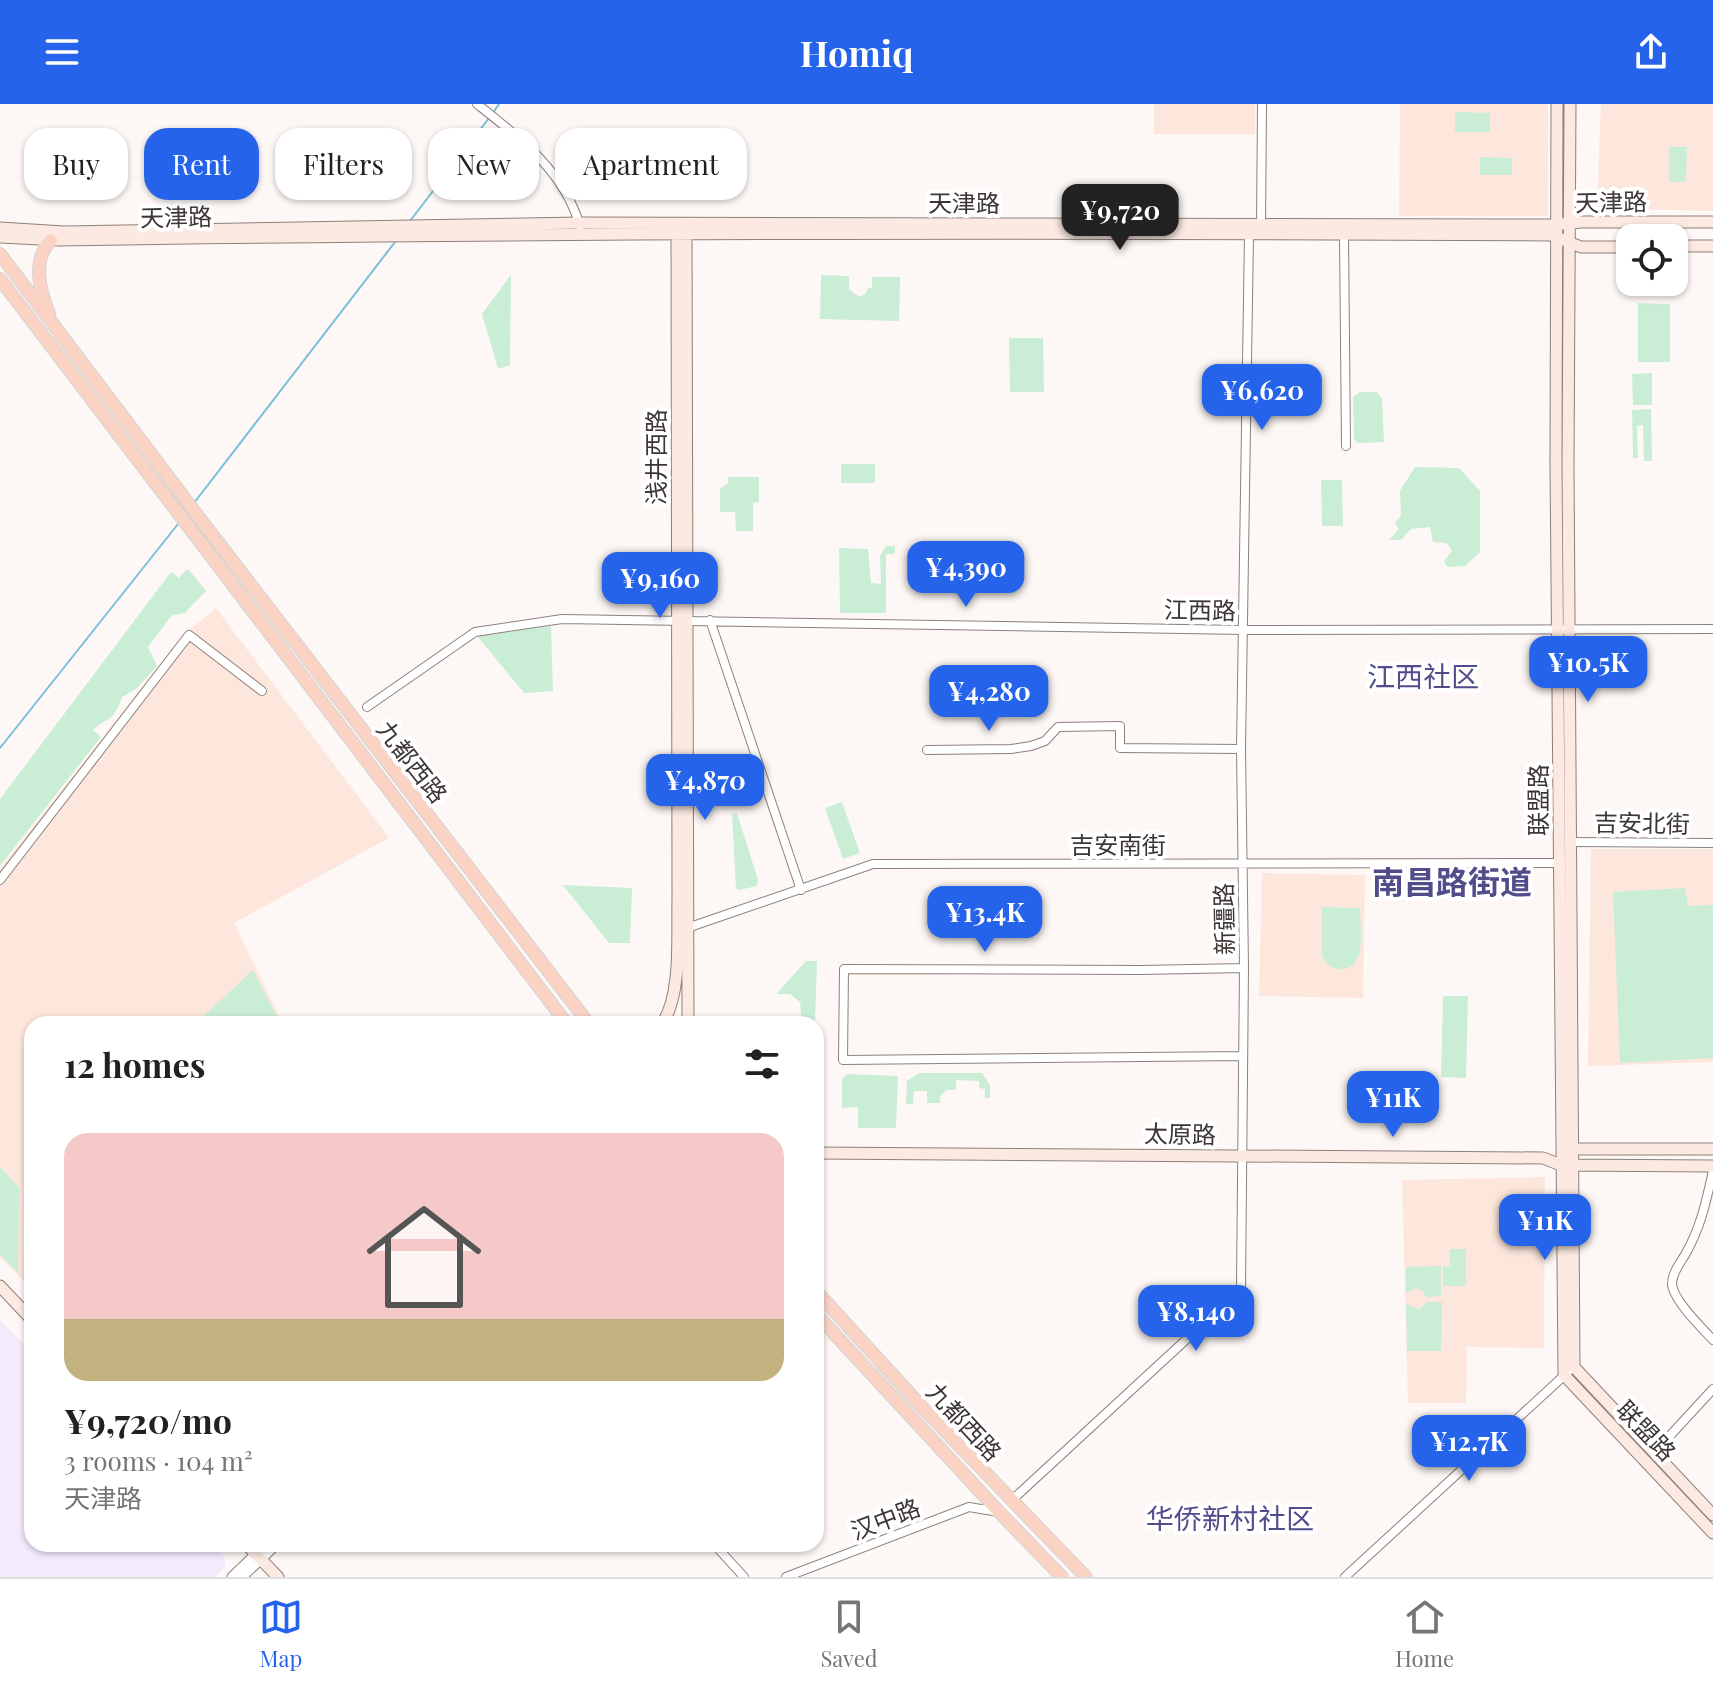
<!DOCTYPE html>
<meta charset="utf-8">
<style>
:root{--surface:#fff;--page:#f6f6f6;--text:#202124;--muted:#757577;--line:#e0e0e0;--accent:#2563eb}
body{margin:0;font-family:"Playfair Display","Noto Sans SC",serif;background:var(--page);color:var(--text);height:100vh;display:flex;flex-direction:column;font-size:30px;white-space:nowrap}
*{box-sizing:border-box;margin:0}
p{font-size:26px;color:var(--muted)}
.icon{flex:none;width:44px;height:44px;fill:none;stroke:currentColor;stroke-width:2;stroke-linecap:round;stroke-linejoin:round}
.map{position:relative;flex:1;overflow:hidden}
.panel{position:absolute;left:24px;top:912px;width:800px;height:536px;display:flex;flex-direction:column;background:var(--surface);border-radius:24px;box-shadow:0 2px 6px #0004}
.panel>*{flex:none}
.banner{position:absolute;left:24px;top:24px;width:800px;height:72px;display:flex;gap:16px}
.fabs{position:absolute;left:1616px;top:120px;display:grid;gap:16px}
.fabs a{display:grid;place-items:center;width:72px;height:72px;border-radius:16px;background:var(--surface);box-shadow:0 2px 6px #0004;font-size:40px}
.price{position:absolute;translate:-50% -68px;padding:0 18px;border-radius:16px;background:var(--accent);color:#fff;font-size:26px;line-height:52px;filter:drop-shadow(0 2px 4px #0008)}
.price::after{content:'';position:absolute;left:50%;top:48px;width:24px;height:18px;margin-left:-12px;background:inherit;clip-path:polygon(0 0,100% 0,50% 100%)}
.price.active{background:#222;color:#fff}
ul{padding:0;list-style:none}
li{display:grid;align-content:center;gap:16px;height:424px;padding:0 40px}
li+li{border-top:2px solid var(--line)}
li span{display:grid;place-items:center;height:248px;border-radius:24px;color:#555}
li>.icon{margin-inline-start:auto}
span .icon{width:144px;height:144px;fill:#fffc;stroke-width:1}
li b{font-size:34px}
h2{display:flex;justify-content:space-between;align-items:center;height:96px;padding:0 40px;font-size:34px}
.tag{padding:0 28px;border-radius:24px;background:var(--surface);box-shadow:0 2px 6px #0004;font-size:28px;line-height:72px}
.tag.active{background:var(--accent);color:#fff}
header{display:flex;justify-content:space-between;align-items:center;height:104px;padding:0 40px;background:var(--accent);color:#fff;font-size:36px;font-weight:700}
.dock{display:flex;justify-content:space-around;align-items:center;height:112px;border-top:2px solid var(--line);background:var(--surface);font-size:22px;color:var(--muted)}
.dock a{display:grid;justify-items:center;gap:4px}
.dock .active{color:var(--accent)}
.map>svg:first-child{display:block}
</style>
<header><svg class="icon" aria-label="menu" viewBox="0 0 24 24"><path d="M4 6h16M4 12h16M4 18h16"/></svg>Homiq<svg class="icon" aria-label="share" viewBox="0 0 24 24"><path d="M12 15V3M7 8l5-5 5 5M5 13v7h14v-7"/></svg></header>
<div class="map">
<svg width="1713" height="1473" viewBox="0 0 1713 1473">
<rect width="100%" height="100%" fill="#fdf8f5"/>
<path fill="#fde7dc" d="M1154 0H1255V30H1154Z
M1400 0H1548V112H1399Z
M1601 0H1713V107L1597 104Z
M216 504 389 734 234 819 283 920H32V1185L0 1153V765L183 531Z
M1591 745H1713V958L1588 962Z
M1262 769 1365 771 1363 894 1259 892Z
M1545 1073 1544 1244 1467 1243 1466 1299H1408L1402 1076Z"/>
<path fill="#f3ebfc" d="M0 1216 32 1249V1440H213L225 1453V1463L215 1473H0Z"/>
<path fill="#caedd6" d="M1455 8 1490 9V28H1455Z
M1669 43H1687L1686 78H1669Z
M1480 53 1512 54V71H1480Z
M511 171 510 261 498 265 482 210Z
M821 171 849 172V185L859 193 865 190 868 184H872V173H900L899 217 820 215Z
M1638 199 1670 200V258H1638Z
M1009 234H1043L1044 288H1010Z
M1652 269V301H1633L1632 270Z
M1360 288H1377L1382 294 1384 338 1357 339 1354 335 1353 293Z
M1651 305 1652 357H1644L1643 321 1637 322 1638 354H1633L1632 306Z
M841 360H875V379H841Z
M1415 363 1459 364 1480 387V448L1465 462 1448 463 1444 458 1452 446 1446 439 1433 438 1430 423 1411 425 1401 436H1389L1399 425 1395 419 1401 412 1400 387Z
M728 373H759V398L753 399V427H736L735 408H720V385L728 379Z
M1321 376H1342L1343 422H1322Z
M886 442H895V450H886V509H840L839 444 868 445 871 479 881 480 880 452Z
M186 466H189L206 487 185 509 172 511 148 543 157 562 136 585 122 593C113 620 109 611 93 626L101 633 0 762V695L171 468 179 474Z
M551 522 553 587 524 589 477 532Z
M842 698 860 749 843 755 825 704Z
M737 709 758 776 757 782 739 786 736 784 732 710Z
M563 781 632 784 630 839H609Z
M1685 784 1688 802 1713 801V954L1620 959 1613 788Z
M1322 803 1360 804C1360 821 1368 864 1342 865 1332 865 1326 860 1322 852Z
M806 857H817L815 920H802L800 898 790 890H776Z
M253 866 281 920H195Z
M1443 892H1468L1466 974 1441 973Z
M919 969H982L990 981V994H985V985L979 984V977L956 976V986H946L940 993V999H927V987H914L913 1000H906L907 977Z
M847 970 898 972 896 1024H858V1003L842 1004V975Z
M0 1063 19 1083 18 1169 0 1151Z
M32 1076V1174L24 1168 27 1082Z
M1450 1145H1466V1182H1443V1162H1450Z
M1441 1162V1192L1426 1193 1422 1186 1416 1184 1406 1189V1163Z
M1427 1198H1442L1441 1247H1407L1406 1200 1419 1205Z"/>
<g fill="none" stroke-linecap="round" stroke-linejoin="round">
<path stroke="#78c0d7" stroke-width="2" d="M493 9 499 0
M410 117 489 14
M194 399 395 138
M0 644 178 420"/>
<g stroke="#8d807a" stroke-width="10">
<path id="minor" d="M477 0C520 34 564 67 580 122
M1261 123 1262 0
M1344 130 1346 342
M710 516 801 786
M367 603 475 528 562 515 1244 526 1713 525
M927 646 1011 645 1031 642 1045 637 1058 623 1120 622V644L1241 645
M1571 738 1713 739
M0 776 189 531 262 587
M687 824 873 760 1559 759
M1243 952 843 956 844 865 1141 866 1244 864
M1713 1067C1706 1098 1701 1123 1685 1151 1680 1159 1672 1169 1672 1180 1673 1196 1702 1224 1713 1236
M1654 1349 1713 1285
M1011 1397 1241 1185 1244 864 1241 645 1249 130
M714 1440 744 1473
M786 1473 969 1403 999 1408
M1345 1473 1568 1268"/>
</g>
<g stroke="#8d807a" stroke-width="11">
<path id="tertiary" d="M232 1473 266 1440
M242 1473 277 1440"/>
</g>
<g stroke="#8d807a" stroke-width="13">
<path id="secondary" d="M1557 0 1556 361 1564 1271 1713 1429
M1570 0 1568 362 1574 1263 1713 1411
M0 124 64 128 580 119 1551 121 1581 118H1713
M686 125 688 920
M0 133 60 136C557 128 1054 128 1551 131L1581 143H1630
M1674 142H1713
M662 920C682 891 677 832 678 796L677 124
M1566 1045H1713
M816 1049 1543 1054 1561 1061 1713 1062
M0 1182 32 1216
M246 1440 278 1473"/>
</g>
<g stroke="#d4d3d2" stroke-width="14">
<path id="primary" d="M0 150 204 420 589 920
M0 175 567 920
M49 210C40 186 31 157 51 136
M816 1187 921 1302 1086 1473
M816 1210 999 1408 1062 1473"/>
</g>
<use href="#minor" stroke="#fff" stroke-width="8"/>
<use href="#tertiary" stroke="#fff" stroke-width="9"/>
<use href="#secondary" stroke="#fce9e2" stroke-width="11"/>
<use href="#primary" stroke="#fad3c5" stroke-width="12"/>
</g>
<g text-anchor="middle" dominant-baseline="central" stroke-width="8" stroke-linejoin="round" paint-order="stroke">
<g font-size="24" fill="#3c3634" stroke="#fff">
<text transform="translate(1611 97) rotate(-1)">天津路</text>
<text x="964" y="98">天津路</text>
<text transform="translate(176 112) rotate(-1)">天津路</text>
<text transform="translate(655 353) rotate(-90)">浅井西路</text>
<text transform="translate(1200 505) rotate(1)">江西路</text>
<text transform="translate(413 657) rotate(52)">九都西路</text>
<text transform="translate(1537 696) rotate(-90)">联盟路</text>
<text transform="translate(1642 718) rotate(1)">吉安北街</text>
<text x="1118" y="740">吉安南街</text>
<text transform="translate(1223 815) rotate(-91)">新疆路</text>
<text transform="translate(1180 1029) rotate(1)">太原路</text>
<text transform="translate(965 1317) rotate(47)">九都西路</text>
<text transform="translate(1647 1326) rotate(46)">联盟路</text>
<text transform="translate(885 1414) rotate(-21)">汉中路</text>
</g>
<g font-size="28" fill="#514d8b" stroke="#fff">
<text x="1423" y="571">江西社区</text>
<text x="1230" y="1413">华侨新村社区</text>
</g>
<g font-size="32" font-weight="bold" fill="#514d8b" stroke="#fff">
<text x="1452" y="776">南昌路街道</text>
</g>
</g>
</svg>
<div class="fabs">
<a><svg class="icon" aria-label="locate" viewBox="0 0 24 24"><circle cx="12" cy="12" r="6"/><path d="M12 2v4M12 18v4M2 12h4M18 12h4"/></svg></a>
</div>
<b class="price active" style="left:1120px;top:148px">¥9,720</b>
<b class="price" style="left:1262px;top:328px">¥6,620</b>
<b class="price" style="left:966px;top:505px">¥4,390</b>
<b class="price" style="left:660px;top:516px">¥9,160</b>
<b class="price" style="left:1588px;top:600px">¥10.5K</b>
<b class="price" style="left:989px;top:629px">¥4,280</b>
<b class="price" style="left:705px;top:718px">¥4,870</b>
<b class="price" style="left:985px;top:850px">¥13.4K</b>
<b class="price" style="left:1393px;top:1035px">¥11K</b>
<b class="price" style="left:1545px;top:1158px">¥11K</b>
<b class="price" style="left:1196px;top:1249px">¥8,140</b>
<b class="price" style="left:1469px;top:1379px">¥12.7K</b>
<div class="banner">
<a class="tag">Buy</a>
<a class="tag active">Rent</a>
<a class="tag">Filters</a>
<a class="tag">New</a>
<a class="tag">Apartment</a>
</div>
<section class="panel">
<h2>12 homes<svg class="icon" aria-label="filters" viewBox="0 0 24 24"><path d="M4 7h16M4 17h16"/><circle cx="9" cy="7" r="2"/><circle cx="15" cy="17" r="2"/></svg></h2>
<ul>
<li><span style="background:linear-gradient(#f6c9c9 75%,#c2b280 0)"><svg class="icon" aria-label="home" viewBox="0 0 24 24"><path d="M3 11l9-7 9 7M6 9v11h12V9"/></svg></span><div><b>¥9,720/mo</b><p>3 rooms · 104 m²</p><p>天津路</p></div></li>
</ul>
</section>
</div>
<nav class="dock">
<a class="active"><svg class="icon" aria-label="map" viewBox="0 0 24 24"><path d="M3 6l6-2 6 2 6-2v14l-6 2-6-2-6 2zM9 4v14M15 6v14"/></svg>Map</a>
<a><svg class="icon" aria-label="saved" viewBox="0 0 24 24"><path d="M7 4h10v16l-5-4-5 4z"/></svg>Saved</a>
<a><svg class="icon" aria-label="home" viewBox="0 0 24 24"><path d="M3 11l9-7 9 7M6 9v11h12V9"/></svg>Home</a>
</nav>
